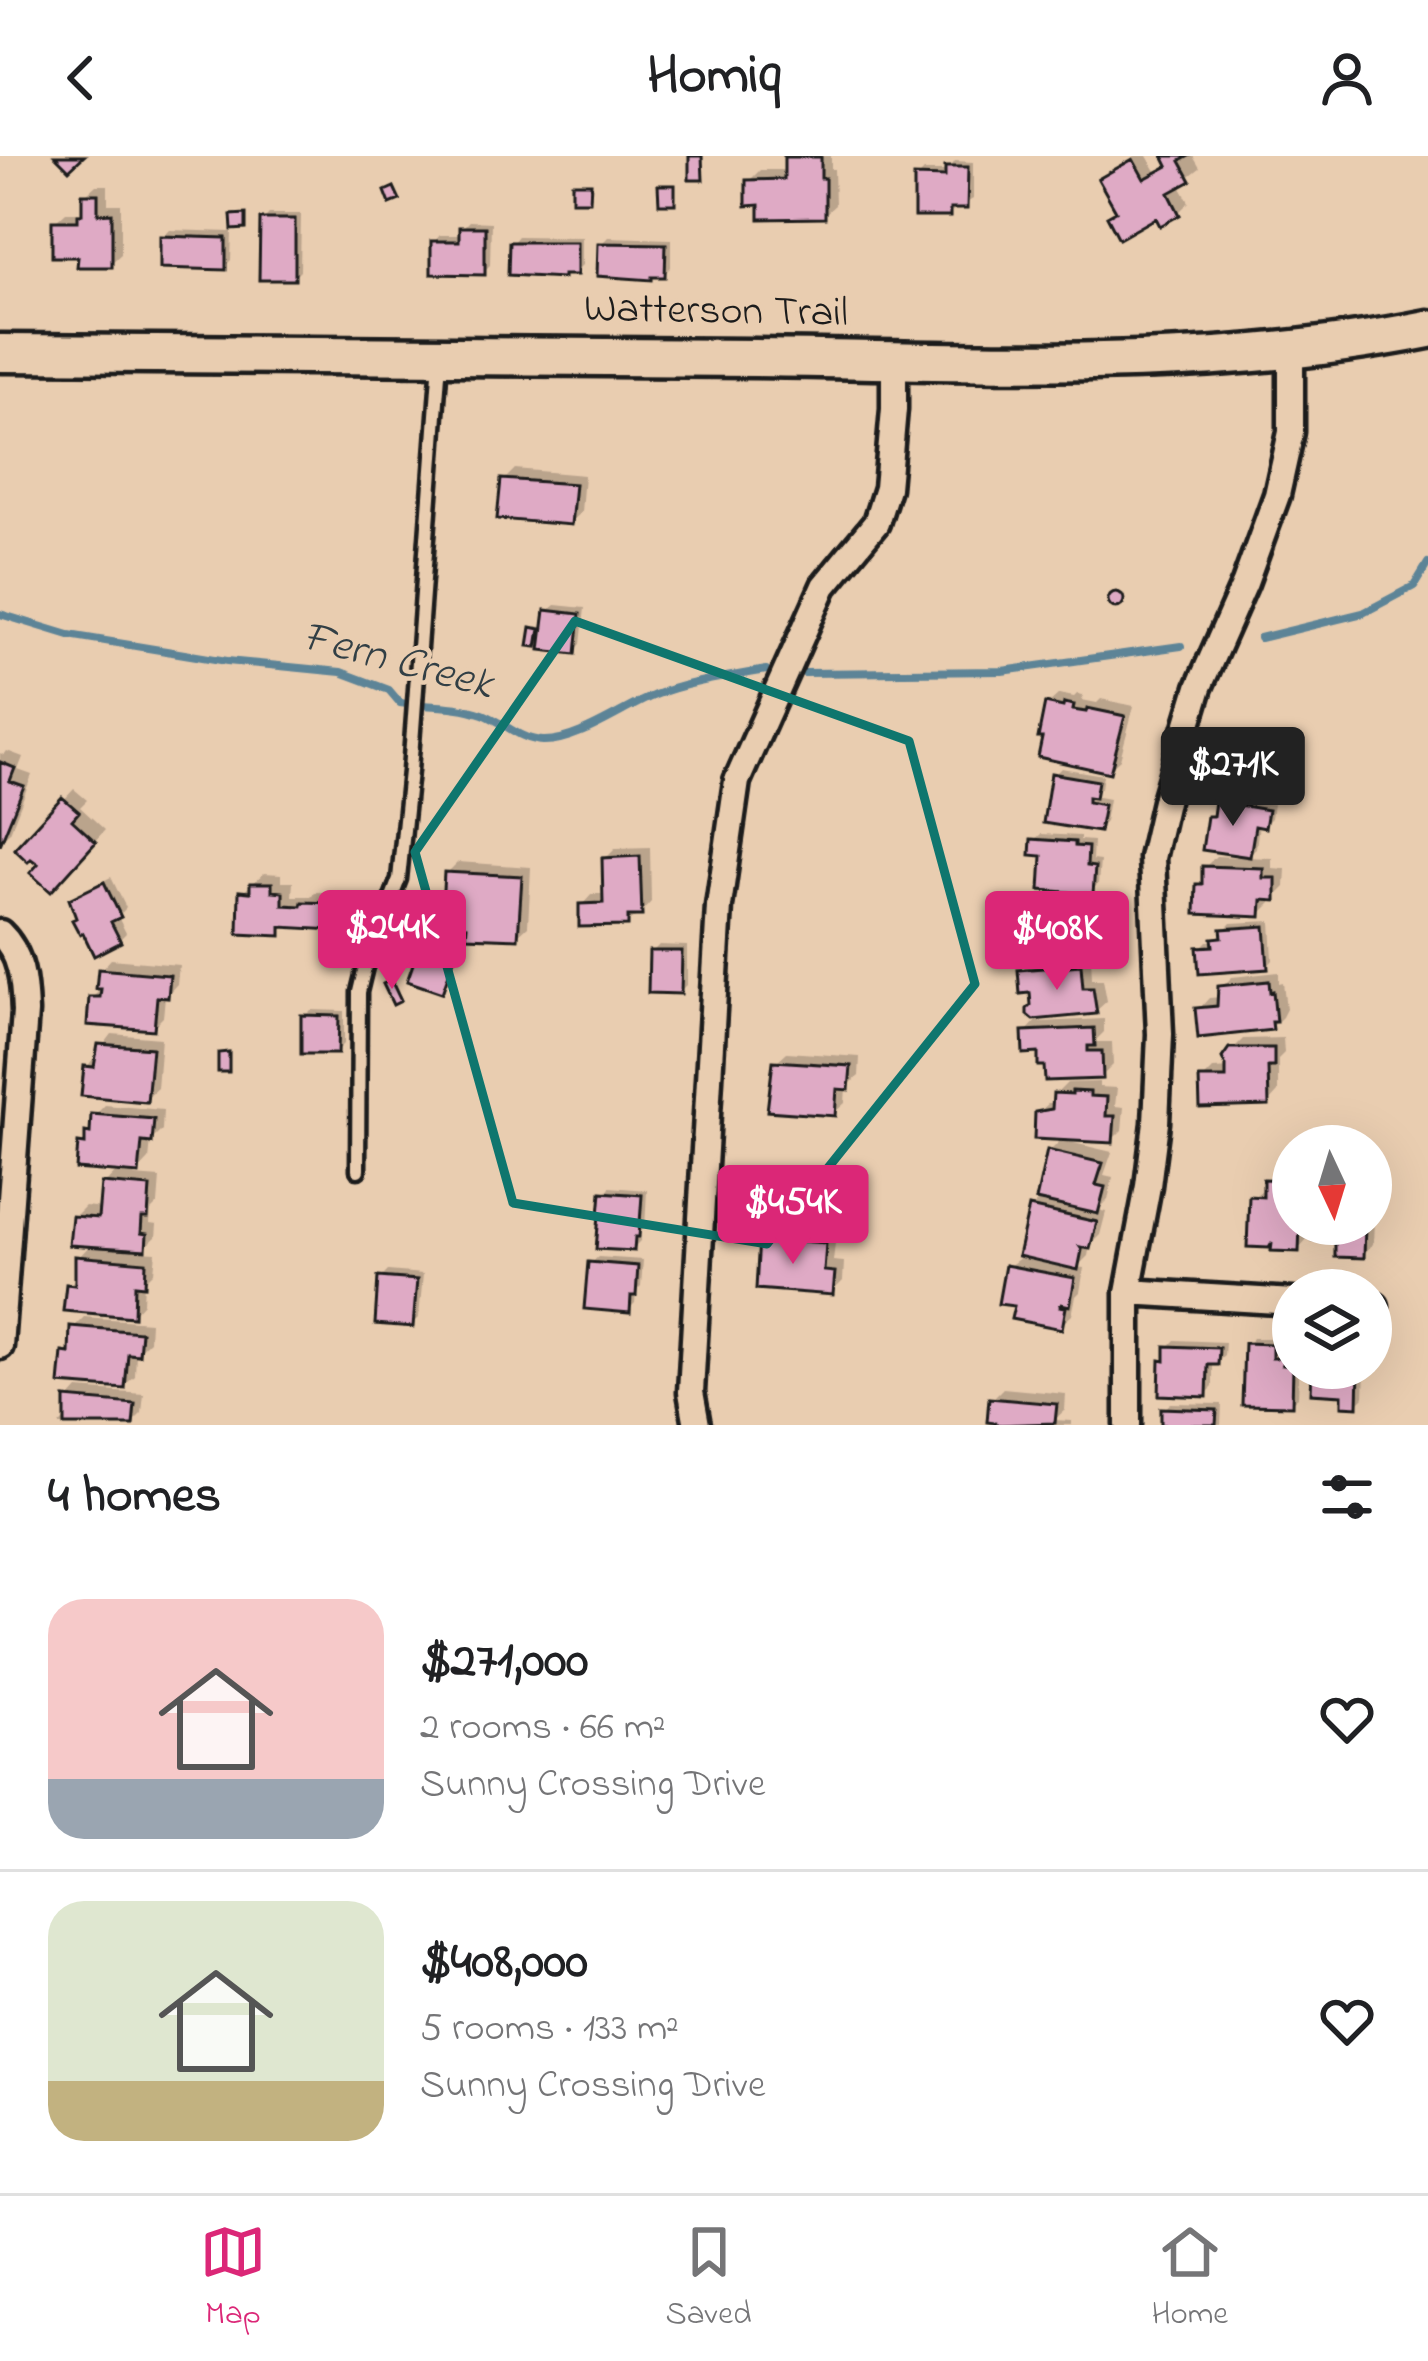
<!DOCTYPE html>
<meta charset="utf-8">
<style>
:root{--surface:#fff;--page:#f2f2f2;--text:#202124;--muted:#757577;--line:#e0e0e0;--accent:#db2777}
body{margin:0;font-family:"Indie Flower",sans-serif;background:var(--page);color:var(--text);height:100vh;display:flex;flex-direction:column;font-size:45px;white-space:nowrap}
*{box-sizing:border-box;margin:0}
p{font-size:39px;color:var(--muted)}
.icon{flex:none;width:66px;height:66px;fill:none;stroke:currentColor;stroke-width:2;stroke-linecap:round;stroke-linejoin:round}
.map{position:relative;height:1269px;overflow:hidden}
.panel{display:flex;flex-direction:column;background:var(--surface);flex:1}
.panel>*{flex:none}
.needle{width:78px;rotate:176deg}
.fabs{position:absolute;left:1272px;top:969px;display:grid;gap:24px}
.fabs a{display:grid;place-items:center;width:120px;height:120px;border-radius:50%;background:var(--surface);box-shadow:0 12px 48px #0002;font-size:60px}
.price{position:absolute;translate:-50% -102px;padding:0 27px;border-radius:12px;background:var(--accent);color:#fff;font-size:39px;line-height:78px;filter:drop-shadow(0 3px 6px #0008)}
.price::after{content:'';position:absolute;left:50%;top:72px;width:36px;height:27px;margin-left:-18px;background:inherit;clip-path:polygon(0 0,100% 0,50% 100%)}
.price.on{background:#222;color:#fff}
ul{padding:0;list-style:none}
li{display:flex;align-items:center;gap:36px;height:300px;padding:0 48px}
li+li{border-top:3px solid var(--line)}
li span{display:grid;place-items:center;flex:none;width:336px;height:240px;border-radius:36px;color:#555}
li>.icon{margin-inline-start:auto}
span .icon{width:144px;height:144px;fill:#fffc;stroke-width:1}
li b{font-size:51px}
h2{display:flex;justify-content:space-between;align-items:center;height:144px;padding:0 48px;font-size:51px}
header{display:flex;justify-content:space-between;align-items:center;height:156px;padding:0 48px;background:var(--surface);font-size:54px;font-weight:700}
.dock{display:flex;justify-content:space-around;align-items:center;height:168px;border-top:3px solid var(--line);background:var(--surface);font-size:33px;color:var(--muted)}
.dock a{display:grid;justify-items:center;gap:6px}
.dock .on{color:var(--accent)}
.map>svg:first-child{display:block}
</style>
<header><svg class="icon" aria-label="back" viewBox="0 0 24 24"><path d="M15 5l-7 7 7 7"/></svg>Homiq<svg class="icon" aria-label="person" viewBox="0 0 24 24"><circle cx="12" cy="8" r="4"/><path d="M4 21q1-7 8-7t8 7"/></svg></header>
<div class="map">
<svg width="1428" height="1269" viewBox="0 0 1428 1269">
<rect width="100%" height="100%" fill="#e9cdb0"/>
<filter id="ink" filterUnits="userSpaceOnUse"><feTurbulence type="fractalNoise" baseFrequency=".00833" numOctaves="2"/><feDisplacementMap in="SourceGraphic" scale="24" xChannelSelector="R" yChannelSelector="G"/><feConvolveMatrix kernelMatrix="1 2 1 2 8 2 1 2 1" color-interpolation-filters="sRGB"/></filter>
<g filter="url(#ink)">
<path fill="#0003" d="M790 0H831V13H834L835 49 824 59 749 25 760 14H787Z
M1135 0H1147L1156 15 1170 7 1166 0H1193L1200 12 1179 28 1189 46 1179 56 1110 60 1118 53 1102 23 1112 13Z
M955 5 973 6V43L949 58 917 22 924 15H948Z
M96 29H108V48H121V98L110 108 55 66 66 56H85V39Z
M269 58H301L300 115 294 121 263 64Z
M469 65 491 66 490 109 483 116 434 86 440 79H462V72Z
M170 74 232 76 231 104 224 111 163 81Z
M518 80 582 81V109L575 116 512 87Z
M608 81 671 83V111L664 118 601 88Z
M515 313 584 319 581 356 570 366 504 324Z
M1119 435 1125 438 1123 444 1113 448 1111 445Z
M555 449 585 452 581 488 574 495 545 479 536 488 534 472 537 470 546 472 548 455Z
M1059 538 1074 541 1077 538 1083 539 1082 544 1097 547 1101 543 1134 550 1120 603 1109 613 1048 548Z
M1249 577 1297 591 1294 603 1287 610 1277 607 1269 632 1263 639 1222 603 1229 597 1238 599 1242 584Z
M7 595 23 601 18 614 32 619 10 676 0 685V597L4 599Z
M1061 612 1103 619 1101 632 1093 640 1109 643 1105 666 1098 673 1054 619Z
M74 633 87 644 80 651 105 674 51 732 42 708 18 693Z
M1225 640 1273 648 1271 662 1264 669 1259 668 1256 692 1246 701 1272 702V712L1286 713 1285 731 1274 742H1271V747L1260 758 1199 730 1205 723V711L1216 700 1238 701 1239 697 1210 661Z
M1041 678 1080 680V684L1093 685 1092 704 1100 705 1098 728 1091 735 1045 697 1034 684Z
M650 691 651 746 641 757 627 767 582 749 592 738H606L605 703 616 692Z
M458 706 531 711 528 770 517 780 470 767 447 717Z
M264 717 281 718V726H293L292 740H311L315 736 344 737V760L333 771 288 768 279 777 242 737Z
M111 721 126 752 118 761 126 777 119 784 79 762 72 744 79 737Z
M1085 743 1086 767 1081 772V786L1075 792 1021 782 1031 776 1030 751 1037 744Z
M1271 765 1273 804 1267 811 1200 792 1207 785H1214L1231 767Z
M429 783 459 794 447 827 441 834 423 790Z
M659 789 687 790V828L680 835 652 796Z
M1091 800 1092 823H1103L1107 845 1096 855 1034 850 1032 834 1021 815 1031 804Z
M111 803 179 809 177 828 165 841 163 861 153 871 92 842 103 831 101 814Z
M1279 816V827L1283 826 1286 853 1282 861 1272 871 1199 853 1209 842 1221 841V832L1232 821Z
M311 854 344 855V888L337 895 304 861Z
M1038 863 1039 866 1104 863V876L1094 886H1112L1113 909 1102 920 1041 894 1025 877Z
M112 878 161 882 157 932 146 942 87 911Z
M1283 882 1284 897 1278 903V936L1268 947 1202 924 1213 913 1231 912V895L1243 883Z
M787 896 860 901 859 920 846 931 845 947 834 957 776 906Z
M1099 926V931L1117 932 1115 950 1124 951 1122 974 1112 984 1038 957 1049 947H1053L1056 938 1067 927Z
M105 949 163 954 162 974 151 985 149 1004 134 1020 160 1022 158 1048 151 1055 150 1068 157 1069 156 1081 141 1095 156 1096 154 1116 144 1126 143 1147 133 1158 69 1129 77 1121 78 1102 92 1087 74 1061 85 1050 102 1052 104 1029 119 1013 81 989 93 973 94 960Z
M1061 984 1112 996 1104 1019 1113 1021 1108 1044 1098 1054 1106 1056 1100 1079 1090 1089 1088 1100 1077 1111 1084 1112 1080 1136 1076 1140 1072 1159 1061 1169 1017 1148 1008 1111 1021 1101 1032 1052 1038 1045 1050 995Z
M1277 1013 1293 1014V1068H1309L1308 1082 1298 1093 1251 1088 1252 1042 1266 1031V1024Z
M1371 1015 1376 1016 1373 1088 1363 1099 1317 1068H1371Z
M785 1020 831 1023 829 1069 821 1076 836 1078 833 1105 844 1106 843 1125 832 1136 762 1083 773 1072 763 1046 770 1039H778V1027Z
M610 1031 647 1034 645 1072 640 1076V1085L633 1092 604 1038Z
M598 1101 643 1104 641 1130 636 1135 635 1147 629 1153 591 1107Z
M388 1115 423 1118 419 1161 412 1168 381 1122Z
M84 1161 150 1166 149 1185 136 1197 135 1220 124 1230 65 1198 72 1190 73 1172Z
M1253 1182H1277V1197H1288V1204H1293V1212H1299L1298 1241 1291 1247 1247 1189Z
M1175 1184 1225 1186 1224 1200 1217 1206H1213V1231L1206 1238 1163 1206 1168 1201V1191Z
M1315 1212H1365L1364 1241 1357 1248Z
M1003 1232 1066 1238 1065 1254 1054 1264 1072 1265V1269H998L992 1243Z
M78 1233 144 1238 142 1257 130 1269H59L71 1257 68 1244Z
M1171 1247 1222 1248 1221 1269H1164V1253Z"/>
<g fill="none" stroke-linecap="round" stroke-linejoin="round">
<path stroke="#5d8497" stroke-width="8" d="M0 458 69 479 227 505 341 516 389 534 400 547C428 551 456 548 483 558 504 566 519 584 543 585 577 586 623 552 655 539 690 525 729 521 766 514
M1260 482 1363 457 1414 430 1428 407
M804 517 1002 515 1181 490"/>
</g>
<path fill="#dfaac5" stroke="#1c1c1c" stroke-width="3" d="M55 0H84L69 14Z
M689 0H702L703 24H689Z
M1163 0H1189L1180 5 1191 25 1169 37 1180 59 1160 70 1156 62 1119 83 1107 60 1116 55 1098 23 1133 3 1144 23 1168 10Z
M784 1H821V22H825V62L759 63V49L746 50V24L784 23Z
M945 11H968L967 53H950V61H914V20L945 21Z
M572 27H591L590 45H572Z
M658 29H675V48H659Z
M394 31 400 44 390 48 385 35Z
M82 38H98V58L112 57V111H77L78 101H52V65H78V58H82Z
M246 58V73L232 74 231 59Z
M260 63H295V124H259Z
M459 71H485V119L431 118V85H459Z
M160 80 226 82V114L160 112Z
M509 86H577V119H563V122L508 119Z
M598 87 666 88 665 121H652V124L597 120Z
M501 323 575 328 571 369 497 363Z
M1108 444a8 8 0 1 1 16 0a8 8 0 1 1-16 0Z
M545 454 580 458 576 498 540 494Z
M531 471 540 473 537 491 528 490Z
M1045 547 1063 551 1064 547 1074 549 1073 554 1086 556 1087 552 1125 560 1110 617 1038 601 1042 582H1038Z
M1240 582 1292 597 1288 613 1273 609 1264 642 1212 628 1220 602 1233 605Z
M0 606 15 612 10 625 24 630 0 689Z
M1051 617 1098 625 1095 642 1088 641V646L1104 649 1099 676 1043 667Z
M62 641 79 656 72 664 96 686 51 736 30 717 38 708 31 703 28 706 14 693Z
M1215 645 1268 654 1265 672 1255 670 1250 701 1202 694 1207 660H1213Z
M1031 683 1075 686V690L1088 691 1087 710 1095 711 1093 738 1040 734 1042 700 1030 699Z
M640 700 642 760H628V770L579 771V748L603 747 602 702Z
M1202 710 1263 712V722H1276V745L1262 744 1261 761 1195 758 1196 728H1202Z
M444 716 522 720 518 783 466 781 467 770 441 768Z
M104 726 121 761 111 766 121 786 94 800 83 777 80 779 72 764 76 762 69 743Z
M250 727H272V735L283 736V749L301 750 302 746 335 747 334 774 281 771V780L238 778 239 735 250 736Z
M1080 748V777H1075L1076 795 1018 796V781H1028L1027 750Z
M1265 770 1268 813 1199 818 1197 791 1213 790 1212 782 1222 781 1221 773Z
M420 788 455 800 442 837 407 825Z
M649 795H682L681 838 648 837Z
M1081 809 1083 832H1093L1097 858 1033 864 1027 859V853L1031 849 1030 837 1020 838 1018 814Z
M98 813 170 819 168 842 157 841 154 874 87 869 89 841H100L101 833H96Z
M391 824 401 845 393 849 383 828Z
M1269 825 1270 836 1273 835 1276 866H1272L1273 874 1198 882 1195 852 1217 850 1218 830Z
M301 859 339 860 338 898H301Z
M1094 872 1095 890H1088V895H1102L1103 923 1045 925 1044 910H1038V897L1023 898 1022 875Z
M98 888 152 892 147 946 81 940 84 910 94 911Z
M1229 892H1274V911H1268L1269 950 1200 952 1199 922H1226V910L1222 902Z
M229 896V916H218V897Z
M773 905 851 910 849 934 837 933 835 960 767 955Z
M1072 935 1090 936V940L1107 941 1106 960H1115L1113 987 1034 983 1035 956 1052 953 1053 937 1072 938Z
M91 958 154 963 152 987 142 986 139 1018 76 1013 78 987 85 988V976L90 977Z
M1047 994 1103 1007 1096 1029 1105 1031 1098 1058 1036 1044Z
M1263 1023 1293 1024V1068H1300L1299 1096 1271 1095 1272 1087 1269 1092 1247 1091 1249 1040 1263 1041Z
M776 1026 826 1028 823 1078 757 1073 760 1044 774 1045Z
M101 1027 150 1031 148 1062H142L141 1077 147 1078 146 1094 69 1089 72 1060 98 1062Z
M601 1036 642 1039 639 1081H635L634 1095 596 1093Z
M1029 1051 1097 1066 1090 1093 1080 1091 1082 1094 1078 1114 1018 1100Z
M1314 1068H1365L1364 1102 1335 1101V1085L1313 1084Z
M759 1082 826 1087 824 1115 835 1116 833 1139 756 1133Z
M75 1100 146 1106 145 1130 135 1129 134 1161 63 1155 66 1128 75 1129Z
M588 1106 638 1110 636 1140H631L630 1157 584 1153Z
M1005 1109 1075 1122 1070 1150 1061 1148 1060 1150 1066 1151 1062 1173 1011 1163 1014 1150 998 1148Z
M378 1121 417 1124 413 1171 375 1168Z
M70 1170 141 1176 139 1199 128 1198 125 1233 59 1228 62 1196 69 1197Z
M1244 1187 1272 1188V1202H1283L1282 1209 1293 1210 1292 1250 1242 1249Z
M1165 1190 1219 1192 1218 1209H1208L1207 1241 1159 1239 1160 1204 1165 1205Z
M1312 1212H1359L1358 1251 1342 1250V1239L1311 1237Z
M65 1242 135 1248 133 1269H65Z
M989 1242 1057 1248 1055 1267 995 1269V1267L987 1266Z
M1161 1252 1217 1254 1216 1269H1161Z"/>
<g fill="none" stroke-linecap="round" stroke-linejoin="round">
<g stroke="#1c1c1c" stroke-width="21">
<path id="service" d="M358 1014 359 836 365 811 399 723 410 615 440 204"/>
</g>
<g stroke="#1c1c1c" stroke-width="33">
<path id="minor" d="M0 777C22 798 24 827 25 856L0 1190
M1128 1136 1293 1146
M1371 1150H1375
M697 1269 691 1236 719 750 737 625 824 430 876 367 887 332 894 253V204
M1128 1269V1136L1148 1030 1156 967 1160 878 1152 702 1166 641 1199 531 1245 427 1277 339 1291 276V196"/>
</g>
<g stroke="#1c1c1c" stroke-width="45">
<path id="secondary" d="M0 197C252 197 504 198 756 202 981 205 1206 217 1428 173"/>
</g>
<use href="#service" stroke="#e9cdb0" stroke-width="12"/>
<use href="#minor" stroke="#e9cdb0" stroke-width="24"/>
<use href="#secondary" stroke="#e9cdb0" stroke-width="36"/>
</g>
</g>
<path fill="none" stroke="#0f766e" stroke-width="9" stroke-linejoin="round" d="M575 465 909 585 975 828 767 1088 513 1047 415 696Z"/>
<g text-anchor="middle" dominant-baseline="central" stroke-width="9" stroke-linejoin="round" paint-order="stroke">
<g font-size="42" fill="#1c1c1c" stroke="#e9cdb0">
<text transform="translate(716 156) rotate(1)">Watterson Trail</text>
</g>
<g font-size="45" font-style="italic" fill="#323f45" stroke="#e9cdb0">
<text transform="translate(397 506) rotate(15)">Fern Creek</text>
</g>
</g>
</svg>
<div class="fabs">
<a><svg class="needle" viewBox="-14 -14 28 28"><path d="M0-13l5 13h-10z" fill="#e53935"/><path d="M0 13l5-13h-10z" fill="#757577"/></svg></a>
<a><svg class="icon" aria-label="layers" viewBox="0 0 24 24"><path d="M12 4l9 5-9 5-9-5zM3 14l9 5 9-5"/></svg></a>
</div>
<b class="price on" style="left:1233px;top:673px">$271K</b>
<b class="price" style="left:392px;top:836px">$244K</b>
<b class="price" style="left:1057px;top:837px">$408K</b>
<b class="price" style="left:793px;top:1111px">$454K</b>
</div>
<section class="panel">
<h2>4 homes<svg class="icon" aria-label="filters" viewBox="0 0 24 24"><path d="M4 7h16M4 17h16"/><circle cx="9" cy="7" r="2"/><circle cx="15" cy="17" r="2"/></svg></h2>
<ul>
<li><span style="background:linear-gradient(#f6c9c9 75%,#9aa5b1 0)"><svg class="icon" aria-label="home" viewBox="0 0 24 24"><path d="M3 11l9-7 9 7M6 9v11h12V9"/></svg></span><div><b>$271,000</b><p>2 rooms · 66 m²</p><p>Sunny Crossing Drive</p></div><svg class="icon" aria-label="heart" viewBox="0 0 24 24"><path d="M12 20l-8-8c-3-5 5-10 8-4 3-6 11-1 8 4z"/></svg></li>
<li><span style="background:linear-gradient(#dfe7d0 75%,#c2b280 0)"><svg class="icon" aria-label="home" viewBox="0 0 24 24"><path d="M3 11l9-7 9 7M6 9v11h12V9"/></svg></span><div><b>$408,000</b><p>5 rooms · 133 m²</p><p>Sunny Crossing Drive</p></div><svg class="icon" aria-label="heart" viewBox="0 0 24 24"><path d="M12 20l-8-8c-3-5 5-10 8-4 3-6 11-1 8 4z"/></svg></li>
</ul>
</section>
<nav class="dock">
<a class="on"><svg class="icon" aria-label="map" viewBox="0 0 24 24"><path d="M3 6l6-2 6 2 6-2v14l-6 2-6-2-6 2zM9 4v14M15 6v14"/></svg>Map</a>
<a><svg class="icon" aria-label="saved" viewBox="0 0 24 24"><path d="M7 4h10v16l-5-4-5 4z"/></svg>Saved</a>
<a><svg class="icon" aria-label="home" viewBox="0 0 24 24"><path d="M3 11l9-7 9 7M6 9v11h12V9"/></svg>Home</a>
</nav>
